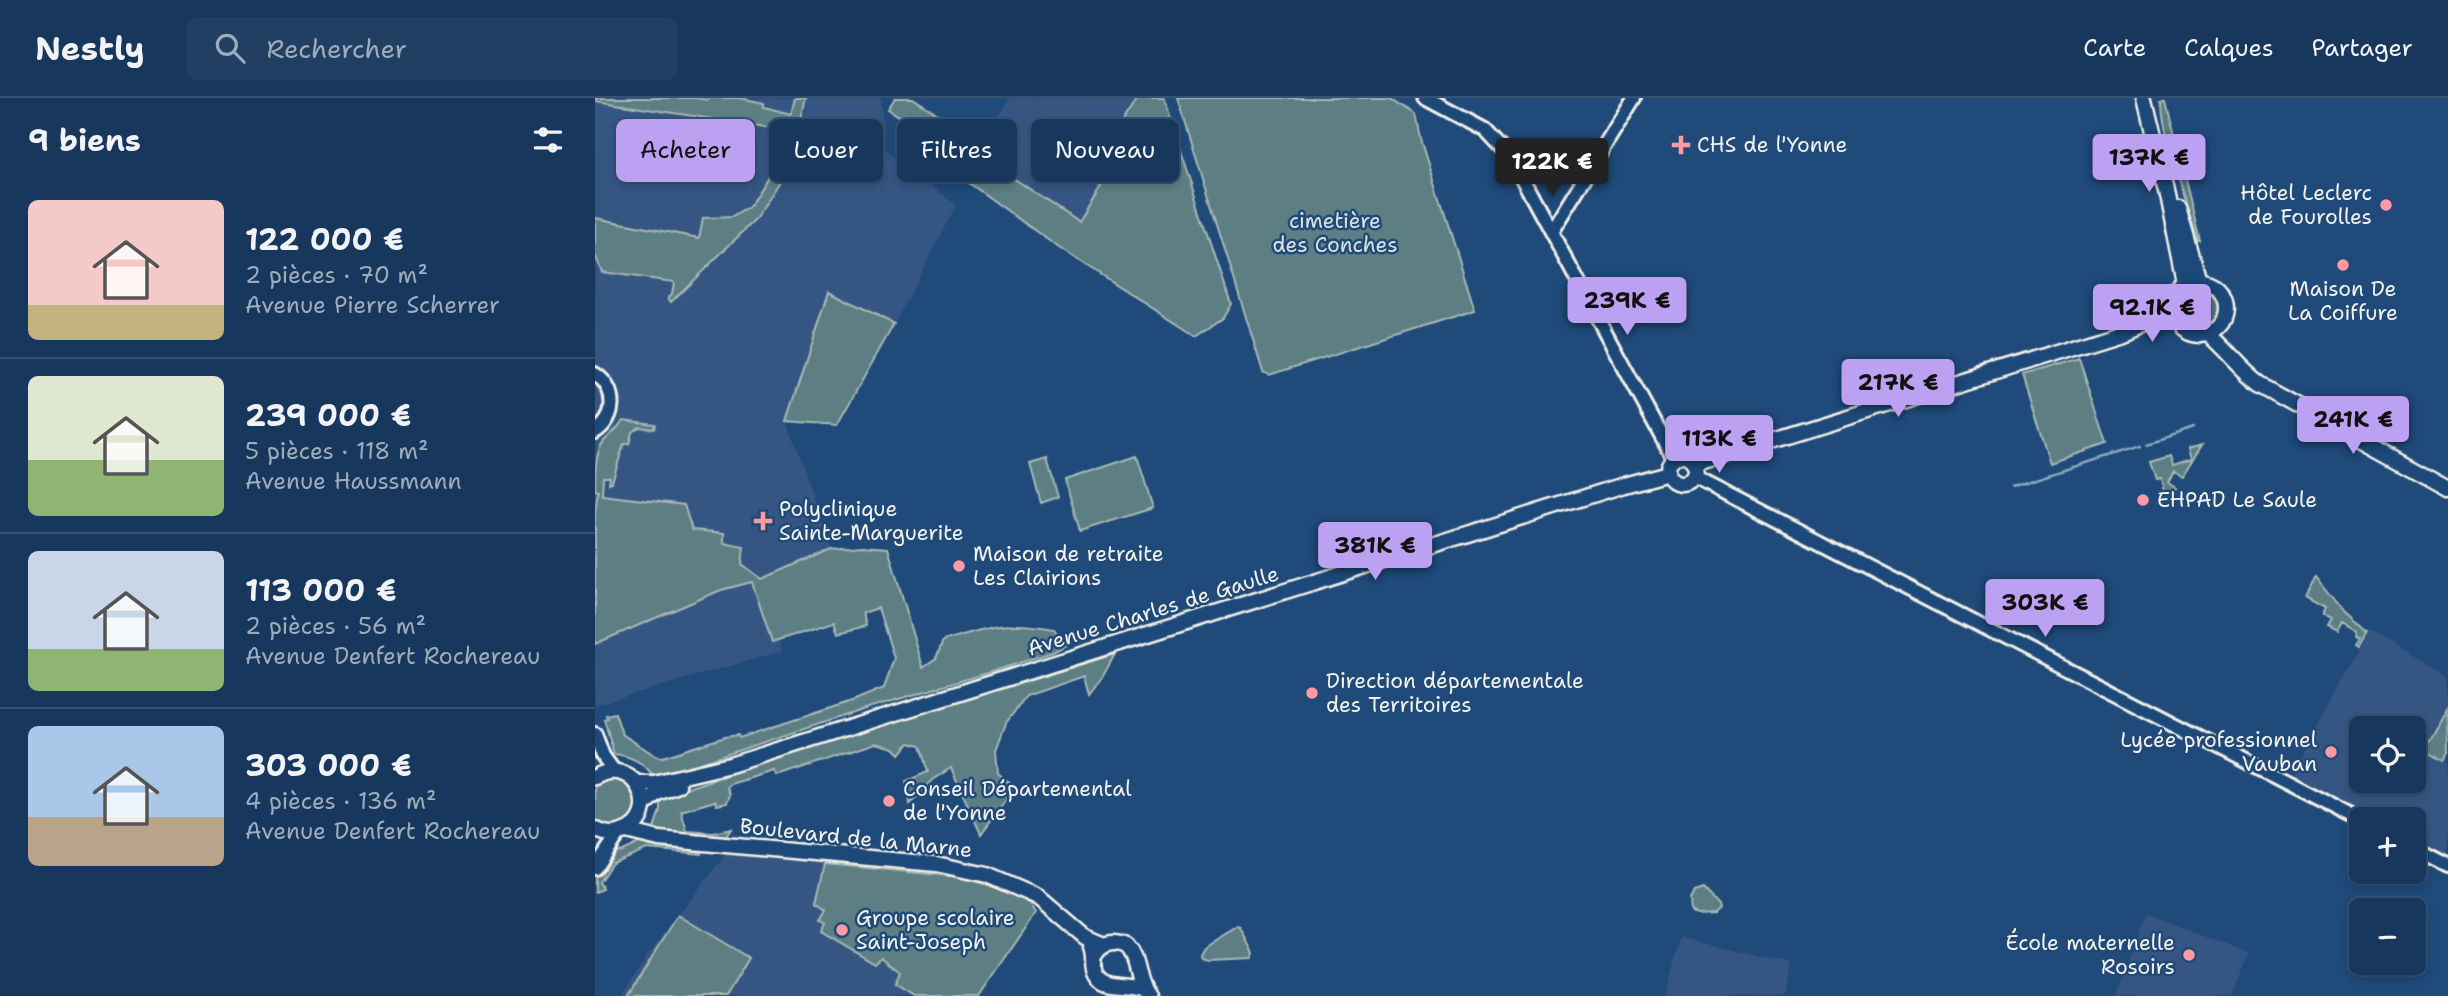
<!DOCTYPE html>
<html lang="fr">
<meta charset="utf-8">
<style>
:root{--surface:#17385c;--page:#203f62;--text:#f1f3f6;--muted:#9eacbb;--line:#365272;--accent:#bca0f2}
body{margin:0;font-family:"Shantell Sans",sans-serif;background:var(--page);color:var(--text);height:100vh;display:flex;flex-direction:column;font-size:26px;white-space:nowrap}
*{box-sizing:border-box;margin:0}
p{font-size:23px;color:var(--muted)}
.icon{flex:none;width:38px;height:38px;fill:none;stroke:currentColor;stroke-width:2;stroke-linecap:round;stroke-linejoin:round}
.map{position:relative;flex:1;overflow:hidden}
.details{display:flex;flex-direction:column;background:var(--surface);width:595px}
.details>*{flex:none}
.banner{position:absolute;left:21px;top:21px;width:665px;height:63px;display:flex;gap:14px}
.tools{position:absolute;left:1754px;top:618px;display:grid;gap:14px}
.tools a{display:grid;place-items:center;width:77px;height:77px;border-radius:10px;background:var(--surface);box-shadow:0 4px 10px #0003,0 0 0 2px var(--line);font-size:35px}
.price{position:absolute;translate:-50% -60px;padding:0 16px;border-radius:7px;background:var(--accent);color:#111;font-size:23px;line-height:46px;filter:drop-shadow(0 2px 4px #0008)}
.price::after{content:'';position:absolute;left:50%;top:42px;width:21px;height:16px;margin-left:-10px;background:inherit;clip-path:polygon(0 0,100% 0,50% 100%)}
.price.selected{background:#222;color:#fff}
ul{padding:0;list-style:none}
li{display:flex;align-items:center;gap:21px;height:175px;padding:0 28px}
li+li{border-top:2px solid var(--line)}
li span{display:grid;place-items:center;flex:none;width:196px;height:140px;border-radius:10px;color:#555}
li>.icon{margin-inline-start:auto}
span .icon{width:84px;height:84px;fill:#fffc;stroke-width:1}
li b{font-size:30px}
h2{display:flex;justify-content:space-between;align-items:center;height:84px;padding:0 28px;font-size:30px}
.chip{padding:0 24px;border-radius:10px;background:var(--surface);box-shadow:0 4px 10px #0003,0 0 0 2px var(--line);font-size:24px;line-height:63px}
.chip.selected{background:var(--accent);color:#111}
header{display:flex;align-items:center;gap:42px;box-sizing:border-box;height:98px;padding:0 35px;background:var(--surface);border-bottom:2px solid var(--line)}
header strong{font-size:33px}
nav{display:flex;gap:38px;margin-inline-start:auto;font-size:24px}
.search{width:490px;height:63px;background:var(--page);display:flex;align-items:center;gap:18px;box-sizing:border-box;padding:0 24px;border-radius:10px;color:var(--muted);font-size:26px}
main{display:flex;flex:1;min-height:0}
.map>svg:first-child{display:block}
</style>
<header>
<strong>Nestly</strong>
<div class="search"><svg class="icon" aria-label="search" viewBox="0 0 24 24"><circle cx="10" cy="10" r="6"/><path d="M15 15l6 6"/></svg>Rechercher</div>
<nav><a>Carte</a><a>Calques</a><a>Partager</a></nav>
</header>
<main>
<section class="details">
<h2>9 biens<svg class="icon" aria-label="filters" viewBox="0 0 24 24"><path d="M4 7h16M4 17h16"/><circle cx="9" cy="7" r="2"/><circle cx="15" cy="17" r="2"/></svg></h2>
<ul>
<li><span style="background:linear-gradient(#f6c9c9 75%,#c2b280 0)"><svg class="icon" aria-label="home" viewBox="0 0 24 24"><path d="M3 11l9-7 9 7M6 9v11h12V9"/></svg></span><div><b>122 000 €</b><p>2 pièces · 70 m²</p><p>Avenue Pierre Scherrer</p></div></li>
<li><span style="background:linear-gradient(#dfe7d0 60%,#8fb573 0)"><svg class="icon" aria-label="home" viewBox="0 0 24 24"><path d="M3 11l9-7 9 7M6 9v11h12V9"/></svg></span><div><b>239 000 €</b><p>5 pièces · 118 m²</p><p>Avenue Haussmann</p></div></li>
<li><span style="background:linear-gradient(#c9d6e8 70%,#8fb573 0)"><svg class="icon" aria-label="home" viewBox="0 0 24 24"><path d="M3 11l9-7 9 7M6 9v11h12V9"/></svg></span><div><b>113 000 €</b><p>2 pièces · 56 m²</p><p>Avenue Denfert Rochereau</p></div></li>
<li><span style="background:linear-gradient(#a9c7e8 65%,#b9a48a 0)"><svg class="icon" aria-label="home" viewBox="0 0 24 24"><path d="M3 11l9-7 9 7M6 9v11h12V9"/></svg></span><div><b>303 000 €</b><p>4 pièces · 136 m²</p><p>Avenue Denfert Rochereau</p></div></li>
</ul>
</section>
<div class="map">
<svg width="1853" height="898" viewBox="0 0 1853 898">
<rect width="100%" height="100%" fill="#1f4a7a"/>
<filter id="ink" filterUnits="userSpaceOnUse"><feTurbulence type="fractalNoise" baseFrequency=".0143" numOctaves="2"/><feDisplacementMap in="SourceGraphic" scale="14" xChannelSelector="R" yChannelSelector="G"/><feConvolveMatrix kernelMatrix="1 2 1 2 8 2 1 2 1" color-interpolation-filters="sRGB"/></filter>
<g filter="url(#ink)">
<path fill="#365683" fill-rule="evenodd" d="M0 0H286L290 52 361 107 299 226 234 193 192 323 236 451 167 481 187 553 0 607Z
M415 0H543L491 77 507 89 484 124 382 56Z
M1775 534 1853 578V760L1818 742V721H1778L1694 678ZM1766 630H1818V682H1766Z
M134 752 348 783 384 898H26L54 855Z
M1551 815 1654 856 1637 898H1521Z
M1086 839 1197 867 1190 898H1070Z"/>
<path fill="#5d7e83" stroke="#a8b8b6" stroke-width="2" d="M0 0H101L113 2 114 0H145L169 5V9L196 16 200 0H211L203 34 0 3Z
M300 0H318L344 17 332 36 293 11Z
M543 0H569L636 206 628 220 601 238 464 150 367 80 382 56 484 124 506 89 491 78Z
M583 0H796L821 16 826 41 880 212 674 277 668 274Z
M1566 0H1570L1605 143H1603C1591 104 1566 39 1566 0Z
M188 41 200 42 187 80 161 121 76 204 73 200 77 196 79 184 7 174 0 157V120L104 140 108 120 137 119 154 109 172 80 180 48Z
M234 193 299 226 242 327 192 323Z
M1586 212a19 19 0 1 1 38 0a19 19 0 1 1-38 0Z
M1484 260 1512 346 1455 365 1427 277Z
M28 322 60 326 59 331 44 329 37 334 34 346H29L17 384 14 385 15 379H8L7 397 89 407 97 432 129 435V445L149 449 147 466 167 481 236 451 267 448 293 450 328 569 341 560 348 543C393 529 410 522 459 531L471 547 458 554 396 574 273 610 60 680C50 665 36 658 19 656L9 621 12 620 11 617 20 615 27 636 61 658 68 659 130 639 143 637 144 640 260 602 289 590 299 560 283 510 268 515 271 528 243 535 239 524 177 544 157 484 126 492 0 546V414L3 393 0 392C0 377 0 354 9 343 16 336 23 331 28 322Z
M1607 347 1587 378 1578 373 1572 384 1580 389 1570 404 1566 405 1563 395 1568 393 1565 381 1560 382 1554 364 1574 358 1577 367 1596 361 1593 351Z
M542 358 558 410 485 433 470 382Z
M452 361 463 399 446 405 435 366Z
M1721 479 1748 513 1772 535 1764 549 1761 547 1765 541 1761 539 1762 534 1747 525 1742 534 1732 529 1736 522 1727 518 1730 511 1710 500Z
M520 556 508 578 494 596 489 578 431 598 411 625 401 652 403 675 420 690 386 736 356 670 337 682 315 706 311 683 333 674 325 648 314 645 305 656 299 650 281 645 182 678 179 673 135 686 132 689 135 697 132 705 122 707 120 703 86 713 92 733 118 735 136 731 130 740 69 734 59 730 65 712V699L341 608 343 611Z
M1852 611 1853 655 1849 662 1830 651Z
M13 681C35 681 46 699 37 719 26 730 13 732 0 723V687Z
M46 744 98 750 107 756 52 751 17 765 4 784 8 791 0 794V777L15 754 27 753Z
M230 766 366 779 410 792 435 805 441 815 384 898H319L300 886 305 874 286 859 280 865 226 833 230 825 225 822 231 812 221 805Z
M1108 791 1123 807 1124 810 1119 815 1102 816 1096 814 1095 802 1099 794Z
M83 817 154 860 131 898H33Z
M642 829 646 830 659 855 657 860 613 862 606 860 605 856 609 849Z"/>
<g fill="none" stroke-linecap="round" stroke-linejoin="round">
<path stroke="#87a7ba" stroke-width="2.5" d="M1551 346 1598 331
M1415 389 1545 348"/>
<g stroke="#f4f1e8" stroke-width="18">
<path id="minor" d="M830 0 890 32 916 60 1079 361
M956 134 1039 0
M0 276C22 290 22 320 0 334
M1099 379 1766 722
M0 636 8 658 19 673
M1818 750 1853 768
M0 770 23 736"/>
</g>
<g stroke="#f4f1e8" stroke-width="19">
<path id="major" d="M1549 0 1571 92 1590 186
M1583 110 1604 183
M1577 210a27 27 0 1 1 54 0a27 27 0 1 1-54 0Z
M1613 236C1632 252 1646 272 1665 286L1853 390
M1073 372a14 14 0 1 1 28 0a14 14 0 1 1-28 0Z
M1099 367 1529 233 1576 212
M0 679C42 655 69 720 27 734 17 738 9 736 0 731
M41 685H59L135 667 1029 387 1073 375
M48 707 62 695 83 687
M31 733 64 741 341 766 392 777 443 799 490 839 509 847
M496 849C500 858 496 868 501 876 510 892 533 884 548 891
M499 858C507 845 517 842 531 848 544 861 539 880 553 898"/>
</g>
<use href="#minor" stroke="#1f4a7a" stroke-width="12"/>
<use href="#major" stroke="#1f4a7a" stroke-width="14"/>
</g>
</g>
<g fill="#ff9aa2" stroke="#1f4a7a" stroke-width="2.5">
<path d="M1082.5 36.5h7v7h7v7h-7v7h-7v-7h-7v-7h7z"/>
<circle cx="1791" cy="107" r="7"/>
<circle cx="1748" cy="167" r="7"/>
<circle cx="1548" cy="402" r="7"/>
<path d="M164.5 412.5h7v7h7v7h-7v7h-7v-7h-7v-7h7z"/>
<circle cx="364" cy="468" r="7"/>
<circle cx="717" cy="595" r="7"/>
<circle cx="1736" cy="654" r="7"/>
<circle cx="294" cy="703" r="7"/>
<circle cx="247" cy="832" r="7"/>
<circle cx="1594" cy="857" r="7"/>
</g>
<g text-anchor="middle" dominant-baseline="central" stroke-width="5" stroke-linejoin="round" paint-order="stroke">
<g font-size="21" fill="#f4f1e8" stroke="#1f4a7a" text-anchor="start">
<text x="1102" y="47">CHS de l'Yonne</text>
<text x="1777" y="95" text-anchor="end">Hôtel Leclerc<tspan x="1777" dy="24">de Fourolles</tspan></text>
<text x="1748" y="191" text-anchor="middle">Maison De<tspan x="1748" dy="24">La Coiffure</tspan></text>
<text x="1562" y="402">EHPAD Le Saule</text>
<text x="184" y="411">Polyclinique<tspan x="184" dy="24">Sainte-Marguerite</tspan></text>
<text x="378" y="456">Maison de retraite<tspan x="378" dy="24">Les Clairions</tspan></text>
<text x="731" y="583">Direction départementale<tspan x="731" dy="24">des Territoires</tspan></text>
<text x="1722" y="642" text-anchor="end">Lycée professionnel<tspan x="1722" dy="24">Vauban</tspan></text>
<text x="308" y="691">Conseil Départemental<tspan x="308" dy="24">de l'Yonne</tspan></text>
<text x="261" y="820">Groupe scolaire<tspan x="261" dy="24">Saint-Joseph</tspan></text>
<text x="1580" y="845" text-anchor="end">École maternelle<tspan x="1580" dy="24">Rosoirs</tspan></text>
</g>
<g font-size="21" fill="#dde0d9" stroke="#1f4a7a">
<text x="740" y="123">cimetière<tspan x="740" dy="24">des Conches</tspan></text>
</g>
<g font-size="21" fill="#f4f1e8" stroke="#1f4a7a">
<text transform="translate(558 513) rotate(-17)">Avenue Charles de Gaulle</text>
<text transform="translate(261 740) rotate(6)">Boulevard de la Marne</text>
</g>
</g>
</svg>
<div class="tools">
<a><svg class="icon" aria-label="locate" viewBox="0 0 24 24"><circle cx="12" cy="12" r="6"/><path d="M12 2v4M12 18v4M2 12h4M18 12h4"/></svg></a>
<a>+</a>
<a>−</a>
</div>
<b class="price" style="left:1554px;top:96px">137K €</b>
<b class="price selected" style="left:957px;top:100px">122K €</b>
<b class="price" style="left:1032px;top:239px">239K €</b>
<b class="price" style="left:1557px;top:246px">92.1K €</b>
<b class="price" style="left:1303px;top:321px">217K €</b>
<b class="price" style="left:1758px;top:358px">241K €</b>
<b class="price" style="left:1124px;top:377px">113K €</b>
<b class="price" style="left:780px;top:484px">381K €</b>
<b class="price" style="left:1450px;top:541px">303K €</b>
<div class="banner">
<a class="chip selected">Acheter</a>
<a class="chip">Louer</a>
<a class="chip">Filtres</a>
<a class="chip">Nouveau</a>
</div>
</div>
</main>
